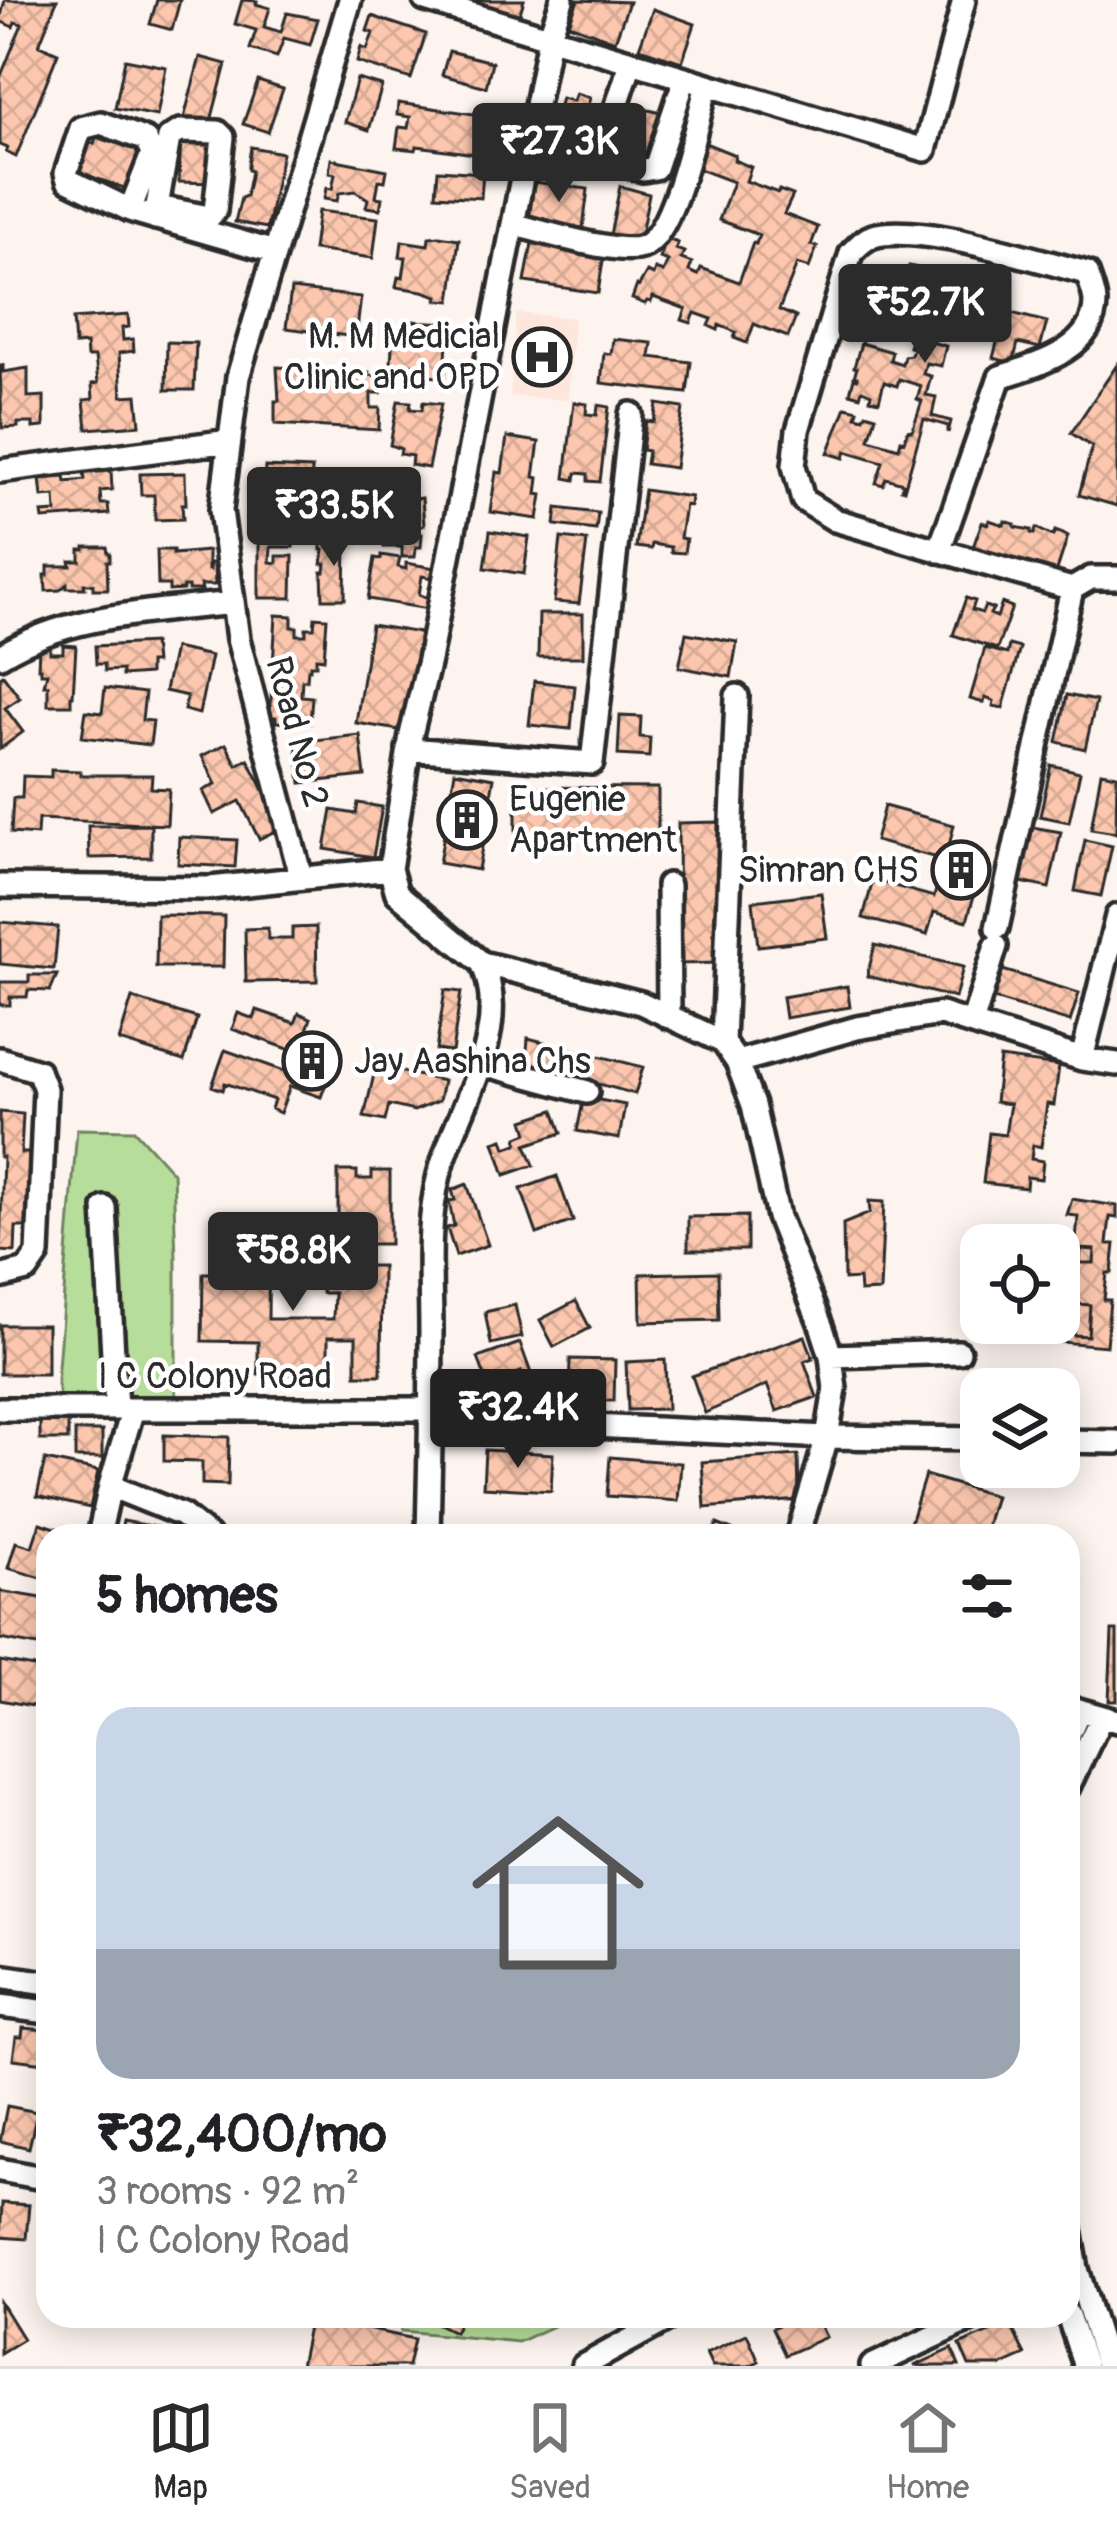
<!DOCTYPE html>
<meta charset="utf-8">
<style>
:root{--surface:#fff;--page:#f6f6f6;--text:#202124;--muted:#757577;--line:#e0e0e0;--accent:#2b2b2b}
body{margin:0;font-family:Pangolin,sans-serif;background:var(--page);color:var(--text);height:100vh;display:flex;flex-direction:column;font-size:45px;white-space:nowrap}
*{box-sizing:border-box;margin:0}
p{font-size:39px;color:var(--muted)}
.icon{flex:none;width:66px;height:66px;fill:none;stroke:currentColor;stroke-width:2;stroke-linecap:round;stroke-linejoin:round}
.map{position:relative;flex:1;overflow:hidden}
.drawer{position:absolute;left:36px;top:1524px;width:1044px;height:804px;display:flex;flex-direction:column;background:var(--surface);border-radius:36px;box-shadow:0 6px 30px #0003}
.drawer>*{flex:none}
.controls{position:absolute;left:960px;top:1224px;display:grid;gap:24px}
.controls a{display:grid;place-items:center;width:120px;height:120px;border-radius:24px;background:var(--surface);box-shadow:0 6px 30px #0003;font-size:60px}
.price{position:absolute;translate:-50% -102px;padding:0 27px;border-radius:12px;background:var(--accent);color:#fff;font-size:39px;line-height:78px;filter:drop-shadow(0 3px 6px #0008)}
.price::after{content:'';position:absolute;left:50%;top:72px;width:36px;height:27px;margin-left:-18px;background:inherit;clip-path:polygon(0 0,100% 0,50% 100%)}
.price.on{background:#222;color:#fff}
ul{padding:0;list-style:none}
li{display:grid;align-content:center;gap:24px;height:636px;padding:0 60px}
li span{display:grid;place-items:center;height:372px;border-radius:36px;color:#555}
li>.icon{margin-inline-start:auto}
span .icon{width:216px;height:216px;fill:#fffc;stroke-width:1}
li b{font-size:51px}
h2{display:flex;justify-content:space-between;align-items:center;height:144px;padding:0 60px;font-size:51px}
.tabs{display:flex;justify-content:space-around;align-items:center;height:168px;border-top:3px solid var(--line);background:var(--surface);font-size:33px;color:var(--muted)}
.tabs a{display:grid;justify-items:center;gap:6px}
.tabs .on{color:var(--accent)}
.map>svg:first-child{display:block}
</style>
<div class="map">
<svg width="1117" height="2366" viewBox="0 0 1117 2366">
<defs>
<pattern id="building-cross-hatch" width="8" height="8" patternUnits="userSpaceOnUse" patternTransform="scale(3)"><rect width="8" height="8" fill="#fcc7ae"/><path d="M0 0l8 8M0 8l8-8" fill="none" stroke="#d8ab96"/></pattern>
</defs>
<rect width="100%" height="100%" fill="#fef4ef"/>
<filter id="ink" filterUnits="userSpaceOnUse"><feTurbulence type="fractalNoise" baseFrequency=".00833" numOctaves="2"/><feDisplacementMap in="SourceGraphic" scale="24" xChannelSelector="R" yChannelSelector="G"/><feConvolveMatrix kernelMatrix="1 2 1 2 8 2 1 2 1" color-interpolation-filters="sRGB"/></filter>
<g filter="url(#ink)">
<path fill="#fde6dc" d="M516 313 574 318 568 400 510 396Z"/>
<path fill="#b6dd99" stroke="#708462" stroke-width="3" d="M77 1129 134 1130 173 1173 176 1258V1401L59 1397 57 1380Z
M400 2316H575L518 2342 401 2331Z"/>
<path fill="url(#building-cross-hatch)" stroke="#2b2b2b" stroke-width="3" d="M5 0H57L39 45 58 53 16 157 6 152 8 148 0 145V78L22 24 15 22 13 27 0 21Z
M157 0H180L172 30 150 24Z
M242 0 257 1 256 4 270 8 264 27 281 32 287 13 318 19 310 45 284 38 277 57 250 49 256 30 235 24Z
M468 0H524L519 16Z
M578 0 629 2 615 41 569 24Z
M653 9 695 24 682 62 639 48Z
M372 16 426 34 411 79 357 62 361 47 367 50 373 33 367 31Z
M449 51 492 62 486 87 442 75Z
M200 57 226 64 210 125 184 118Z
M125 59 166 67 157 116 115 108Z
M357 79 382 86 369 130 345 122Z
M258 81 283 89 268 132 243 124Z
M576 93 590 98 572 160 557 156 559 150 547 147 561 98 573 101Z
M398 103 481 115 475 154 417 146 416 150 396 148 399 127 408 128 410 117 397 115Z
M625 105 662 113 652 157 610 147Z
M96 137 108 141 110 137 145 144 136 192 77 172 88 142 94 144Z
M181 137 219 139 216 183 179 182Z
M700 141 735 155 734 160 751 167 746 181 778 193 779 190 793 195 784 214 818 227 811 245 817 247 809 268 797 264 779 310 796 317 788 337 754 324 747 343 734 338 736 332 719 325 718 330 709 326 712 319 695 313 691 323 682 320 686 309 653 297 651 302 647 301 645 304 632 299 637 285 639 286 647 272 653 275 655 269 663 272 668 261 660 258 667 239 678 243 676 249 684 252 681 259 692 263 689 271 698 275 701 268 739 282 753 243 756 244 759 235 719 220 733 182 690 166Z
M251 147 282 153 267 228 235 222 241 198 246 196 251 171 248 170V165Z
M331 159 387 170 385 181 379 180 376 197 382 198 380 209 366 207 368 199 355 191 339 193 337 201 324 199 326 188 332 189 335 174 329 173Z
M438 170 483 173 481 198 436 195Z
M534 182 588 189 583 228 529 221Z
M620 186 649 194 640 239 610 235Z
M318 211 378 218 373 258 313 250Z
M439 236 459 239 451 301 437 300 438 296 423 291 396 287 398 277 403 278 406 257H400L402 241 428 245 429 237Z
M532 243 604 254 598 293 525 282Z
M909 266 931 271 928 284 955 291 959 278 985 284 980 305 1047 322 1040 348 1018 343 1013 363 993 358 998 339 971 332 972 325 937 316 933 331 930 330 927 341 946 346 941 366 926 363 923 374 931 376 926 395 936 397 932 416 951 421 948 433V426L924 419 904 490 901 489 903 483 886 478 883 485 876 483 883 462 846 451 844 458 828 453 846 407 858 410 856 416 864 418 866 413 876 416 869 439 899 448 901 440 904 441 908 430 912 431 922 401 917 399 921 386 899 379 897 386 884 382 879 401 870 399 871 394 862 390 860 396 850 393 854 378 857 379V377L854 376 857 368 854 367 861 343 892 352 890 360 902 364 904 356 911 355 913 348 909 347 913 334 916 335 917 330 909 328 918 293 903 290Z
M291 289 361 297 356 337 286 328Z
M128 315 129 327 122 328 123 340 133 339 134 351 119 353 122 396 137 395 140 425 87 429 84 400 93 399 92 384 98 383 95 357H87L86 344 75 345 73 319Z
M411 321 448 323 445 377 414 376 415 365 391 364 393 329 411 330Z
M613 339 652 343 650 357 691 362 687 393 601 383 604 353 611 354Z
M167 342 196 343 194 390H166Z
M0 365H3V372L28 368V397L44 396V427L33 428V423H18V427L2 428Z
M1117 365V506L1079 495 1092 447 1071 433Z
M277 367 314 369V373L347 374V370L369 372V375L381 376V393H371V408H380L379 430 275 424V401H279Z
M398 401 411 402 410 409 422 410 423 402 441 404 428 468 411 465 412 456 400 454 401 449 390 445Z
M574 402 587 404 586 414 597 415 598 405 609 407 600 482 588 481V474L576 473 575 480 565 478Z
M657 404 683 408 675 468 646 464 648 451 642 450 646 421 654 422Z
M507 437 539 442 534 477 539 478 537 494 542 495 538 519 490 512 496 472 502 473Z
M265 467 312 469 310 511 263 509Z
M111 471 112 490 100 491 101 504H108L109 514 43 519 42 513 56 512 55 496 42 497 40 479 65 477 66 482 85 480 84 473Z
M185 473 186 504H182L183 519 155 520 154 495H141L140 474Z
M644 490 691 497 690 506 685 505 680 538 686 539 684 553 671 552V547L652 544 651 549 636 547Z
M391 497H404V500L422 498 424 525 418 528V534H422L421 547H416L415 557H402V547H384V542H378V535L389 532V528H386L389 511H384V504H389Z
M557 508 598 513 596 530 555 525Z
M989 520 1004 525 1005 521 1015 524V527L1031 530V533L1034 534 1036 528 1053 536 1055 531 1068 536 1056 573 973 547 982 522 988 524Z
M259 530 293 531V547H271L270 562 277 563V556H293L292 598H259Z
M490 531 529 537 524 574 485 568Z
M561 538 587 541 579 604 554 602Z
M321 539 346 540 345 599H323L322 572H325L326 564H322L324 550H321Z
M85 547H107L108 553H110V561H107L108 589H93V584H84L85 588H67V584L60 590 46 591 45 575H48V566H71L70 561H80V550H85Z
M157 550H173V554L208 551V570H210V563H214L215 585H201L202 590H188V587H183V590L169 591V585H158Z
M381 555 400 558 398 567 406 569V563L435 568 433 578 422 576 419 595 430 598 428 609 368 599 375 558 381 559Z
M966 598 975 601 972 610 982 613 985 606 993 609 990 614 997 617 1002 603 1012 607 997 649 953 635Z
M539 614H583V657H538Z
M276 615 292 616V627H297V635H306V628H314L315 617 327 618 324 659 316 658V665H310V669H308L307 680H302L301 696 312 697 310 723 276 722V717H270Z
M371 625 420 633 405 731 356 723Z
M686 633 737 642 731 677 679 667Z
M153 643 155 663H149V674L122 676V670L105 671 104 664H96L95 646Z
M63 645 76 646 73 696H71V705H48V685H44L47 673H41V668H38L39 647H50V653H63Z
M1009 645 1020 648 1003 708 993 706 994 701 985 698 984 703 970 699 985 648 1007 654Z
M174 648 211 656 199 714 184 710 187 696 165 691Z
M3 675 20 698 5 708 23 732 0 749V677Z
M534 681 575 686 571 729 529 725Z
M105 688 145 693 142 720 153 721 150 745 82 737 86 711 102 713Z
M1067 695 1096 701 1085 749 1057 742Z
M620 716 641 717 640 737 650 738 649 757 618 755Z
M360 735 365 776 301 783 296 742Z
M226 744 237 765 248 759 283 827 259 839 240 801 214 814 203 791 216 784 202 756Z
M1051 765 1080 772 1069 822 1040 816Z
M51 770 80 771V775H152L151 788 169 789 167 825 38 819 37 835 11 833 13 798H22L23 776 51 777Z
M455 771 494 778 478 870 439 863Z
M1101 772 1117 775 1116 833 1091 829Z
M516 787 658 788V835L516 834Z
M358 803 382 807 373 857 325 849 332 810 356 814Z
M884 806 954 825 949 846 985 856 967 921 934 912 927 935 863 918 873 880 934 897 944 860 875 841Z
M718 822 719 963 679 964 678 823Z
M151 825V857L89 858 88 826Z
M1032 827 1061 832 1049 888 1021 882Z
M179 837 237 840 235 867 178 864Z
M1085 840 1112 846 1101 896 1075 891Z
M821 893 827 938 758 946 753 901Z
M157 915 224 916 223 967H156Z
M0 922 58 927 54 969 0 964Z
M316 927 317 981 246 982 245 929 268 928V939H292V928Z
M875 945 963 967 955 998 867 976Z
M996 968 1079 993 1070 1022 987 997Z
M29 975H57L50 991 28 990 27 997H10V1005H0V982H29Z
M847 986 850 1007 785 1018 782 997Z
M445 990 461 992 452 1052 436 1050Z
M132 998 197 1018 184 1061 119 1041Z
M257 1010 295 1023 299 1013 311 1018 305 1036 339 1048 321 1097 290 1086 280 1113 271 1109 274 1100 225 1083 223 1090 212 1086 225 1050 287 1072 294 1051 232 1029 238 1013 254 1019Z
M528 1038 643 1067 635 1094 526 1064Z
M1000 1058 1059 1066 1054 1105 1047 1104 1041 1147 1033 1145 1031 1159 1043 1161 1041 1179 1027 1177 1026 1188 983 1183 989 1133 1005 1135 1010 1104 995 1102Z
M376 1066 443 1081 439 1101 414 1111 389 1105 385 1121 364 1117Z
M584 1097 625 1105 619 1139 577 1131Z
M554 1110 562 1133 526 1145 534 1165 505 1175 494 1142 503 1139 506 1148 517 1144 518 1137 528 1133 524 1120Z
M0 1112 23 1114 21 1153H31L26 1227H16L15 1252 0 1251 3 1157H0Z
M338 1171H357V1179H372V1171H390V1244H368V1234H348V1244H338Z
M557 1176 573 1221 537 1234 521 1189Z
M467 1184 488 1245 456 1256 447 1228 454 1226 449 1201 455 1200 452 1190Z
M1072 1199 1117 1206V1218L1110 1217 1107 1244H1115L1112 1273H1107L1104 1300H1110L1106 1346 1060 1342 1064 1293 1071 1294 1073 1270 1067 1269 1069 1240 1076 1241 1078 1216 1067 1215Z
M869 1201 884 1202 880 1291 860 1292 859 1279 844 1280 843 1224 870 1213Z
M747 1216V1250H688V1217Z
M236 1234H269L268 1319H333L334 1293H322V1266H382L381 1375H356V1337H328V1374H258V1342L202 1341 203 1273H236Z
M1081 1249 1095 1250 1094 1263H1080Z
M718 1272 719 1320 641 1322 640 1274Z
M576 1301 590 1328 554 1347 540 1320Z
M1076 1304 1090 1305 1088 1336 1074 1335Z
M515 1305 522 1337 491 1344 485 1312Z
M0 1325H47V1374H0Z
M805 1336 813 1358 804 1361 817 1397 777 1411 767 1385 705 1413 692 1376Z
M520 1343 533 1379 521 1384V1372L488 1384 478 1358Z
M570 1359 615 1360 614 1401 569 1400Z
M665 1360 667 1409 628 1410 626 1362Z
M40 1420H68V1440H40Z
M75 1431H102V1458H75Z
M164 1435 229 1437 228 1485 202 1484V1462L164 1461Z
M485 1450 553 1454 551 1491 483 1487Z
M798 1455 799 1500 705 1508 702 1462Z
M610 1457 681 1463 678 1501 607 1496Z
M45 1460 98 1471 90 1508 37 1496Z
M925 1475 995 1496 983 1536H906Z
M123 1521 173 1530 171 1536H120Z
M40 1523 78 1535 48 1536V1580L8 1568 16 1542 32 1547Z
M717 1524 746 1536H712Z
M0 1591 48 1599V1648L0 1639Z
M1112 1631H1117V1701H1109Z
M0 1661 45 1669 38 1707 0 1700Z
M23 2028 48 2030 45 2063 13 2059 16 2037H22Z
M7 2106 37 2112 29 2148 0 2141Z
M2 2203 29 2205 26 2239 0 2237Z
M0 2302 23 2339 0 2353Z
M436 2316H462L454 2332 434 2322Z
M799 2316H816L826 2337 785 2355 772 2328Z
M310 2317 414 2339 408 2366H300Z
M1010 2323 1025 2355 1000 2366H969L960 2345Z
M747 2334 759 2361 749 2366H712L706 2353Z
M952 2349 959 2366H914Z"/>
<g fill="none" stroke-linecap="round" stroke-linejoin="round">
<g stroke="#2b2b2b" stroke-width="30">
<path id="minor" d="M425 0 925 150 964 0
M562 0 549 38 429 660 411 735 390 869 397 893 482 963 641 1003 723 1042 737 1062 753 1105 778 1217 822 1328 831 1356 835 1389 827 1437 798 1536
M631 62 602 151 603 159 643 170 655 168 685 78
M130 210 152 154 146 140 101 123 81 128 66 173 68 180 130 210 136 212 275 252
M155 218 169 138 180 131 218 132 223 137 215 211 209 217 168 209
M513 224C538 231 620 255 642 247 675 236 697 119 707 85
M0 471 230 441
M939 551 1000 377C1036 365 1095 350 1095 302 1095 294 1090 282 1087 273 1036 260 921 223 873 236 864 239 858 246 851 253L798 430 794 466 803 500 835 520 1072 589
M0 656C70 613 154 612 233 603
M408 749 592 763 631 414
M301 877 238 639 221 510 238 377 350 0
M668 885 669 1017
M0 886 210 888 390 869
M997 928 1072 589 1091 578H1117
M972 1024 996 946
M723 1042 737 696
M0 1059 38 1071 45 1089 38 1254 27 1270 0 1277
M1082 1059 1117 916
M737 1062 857 1028 941 1014 1082 1059 1117 1064
M480 1063 587 1092
M105 1208 116 1409
M831 1356 959 1352
M0 1409H431L571 1425 827 1437 981 1439
M1059 1441 1117 1442
M110 1486 182 1515 208 1536
M99 1536 110 1486 133 1409
M428 1536C430 1468 431 1400 431 1332 431 1280 426 1225 439 1175 456 1108 514 1032 482 963
M1068 1707 1117 1721
M1068 1736 1079 1711
M1068 1787 1101 1718
M0 1976 48 1983
M0 2006 48 2012
M0 2170 48 2179
M1068 2218 1077 2269 1107 2366
M1068 2315 1085 2366
M583 2366 674 2316
M872 2366 978 2316"/>
</g>
<use href="#minor" stroke="#fff" stroke-width="21"/>
</g>
</g>
<defs>
<g id="hospital-ring" transform="scale(3)"><circle r="9.5" fill="#fff" stroke="#2b2b2b" stroke-width="1.5"/><path d="M-5-5h3v3.5h4V-5h3V5h-3V1.5h-4V5h-3Z" fill="#2b2b2b"/></g>
<g id="building-ring" transform="scale(3)"><circle r="9.5" fill="#fff" stroke="#2b2b2b" stroke-width="1.5"/><path d="M-4-6H4V6H1V3H-1V6H-4ZM-2.5-4.3h1.7v1.8h-1.7ZM.8-4.3h1.7v1.8H.8ZM-2.5-1h1.7V.8h-1.7ZM.8-1h1.7V.8H.8Z" fill="#2b2b2b"/></g>
</defs>
<g fill-rule="evenodd">
<use href="#hospital-ring" x="542" y="357"/>
<use href="#building-ring" x="467" y="820"/>
<use href="#building-ring" x="961" y="870"/>
<use href="#building-ring" x="312" y="1061"/>
</g>
<g text-anchor="middle" dominant-baseline="central" stroke-width="9" stroke-linejoin="round" paint-order="stroke">
<g font-size="36" fill="#2b2b2b" stroke="#fff" text-anchor="end">
<text x="500" y="336">M. M Medicial<tspan x="500" dy="41">Clinic and OPD</tspan></text>
<text x="509" y="799" text-anchor="start">Eugenie<tspan x="509" dy="41">Apartment</tspan></text>
<text x="919" y="870">Simran CHS</text>
<text x="354" y="1061" text-anchor="start">Jay Aashina Chs</text>
</g>
<g font-size="36" fill="#2b2b2b" stroke="#fff">
<text transform="translate(297 732) rotate(75)">Road No 2</text>
<text x="215" y="1376">I C Colony Road</text>
</g>
</g>
</svg>
<div class="controls">
<a><svg class="icon" aria-label="locate" viewBox="0 0 24 24"><circle cx="12" cy="12" r="6"/><path d="M12 2v4M12 18v4M2 12h4M18 12h4"/></svg></a>
<a><svg class="icon" aria-label="layers" viewBox="0 0 24 24"><path d="M12 4l9 5-9 5-9-5zM3 14l9 5 9-5"/></svg></a>
</div>
<b class="price" style="left:559px;top:205px">₹27.3K</b>
<b class="price" style="left:925px;top:366px">₹52.7K</b>
<b class="price" style="left:334px;top:569px">₹33.5K</b>
<b class="price" style="left:293px;top:1314px">₹58.8K</b>
<b class="price on" style="left:518px;top:1471px">₹32.4K</b>
<section class="drawer">
<h2>5 homes<svg class="icon" aria-label="filters" viewBox="0 0 24 24"><path d="M4 7h16M4 17h16"/><circle cx="9" cy="7" r="2"/><circle cx="15" cy="17" r="2"/></svg></h2>
<ul>
<li><span style="background:linear-gradient(#c9d6e8 65%,#9aa5b1 0)"><svg class="icon" aria-label="home" viewBox="0 0 24 24"><path d="M3 11l9-7 9 7M6 9v11h12V9"/></svg></span><div><b>₹32,400/mo</b><p>3 rooms · 92 m²</p><p>I C Colony Road</p></div></li>
</ul>
</section>
</div>
<nav class="tabs">
<a class="on"><svg class="icon" aria-label="map" viewBox="0 0 24 24"><path d="M3 6l6-2 6 2 6-2v14l-6 2-6-2-6 2zM9 4v14M15 6v14"/></svg>Map</a>
<a><svg class="icon" aria-label="saved" viewBox="0 0 24 24"><path d="M7 4h10v16l-5-4-5 4z"/></svg>Saved</a>
<a><svg class="icon" aria-label="home" viewBox="0 0 24 24"><path d="M3 11l9-7 9 7M6 9v11h12V9"/></svg>Home</a>
</nav>
